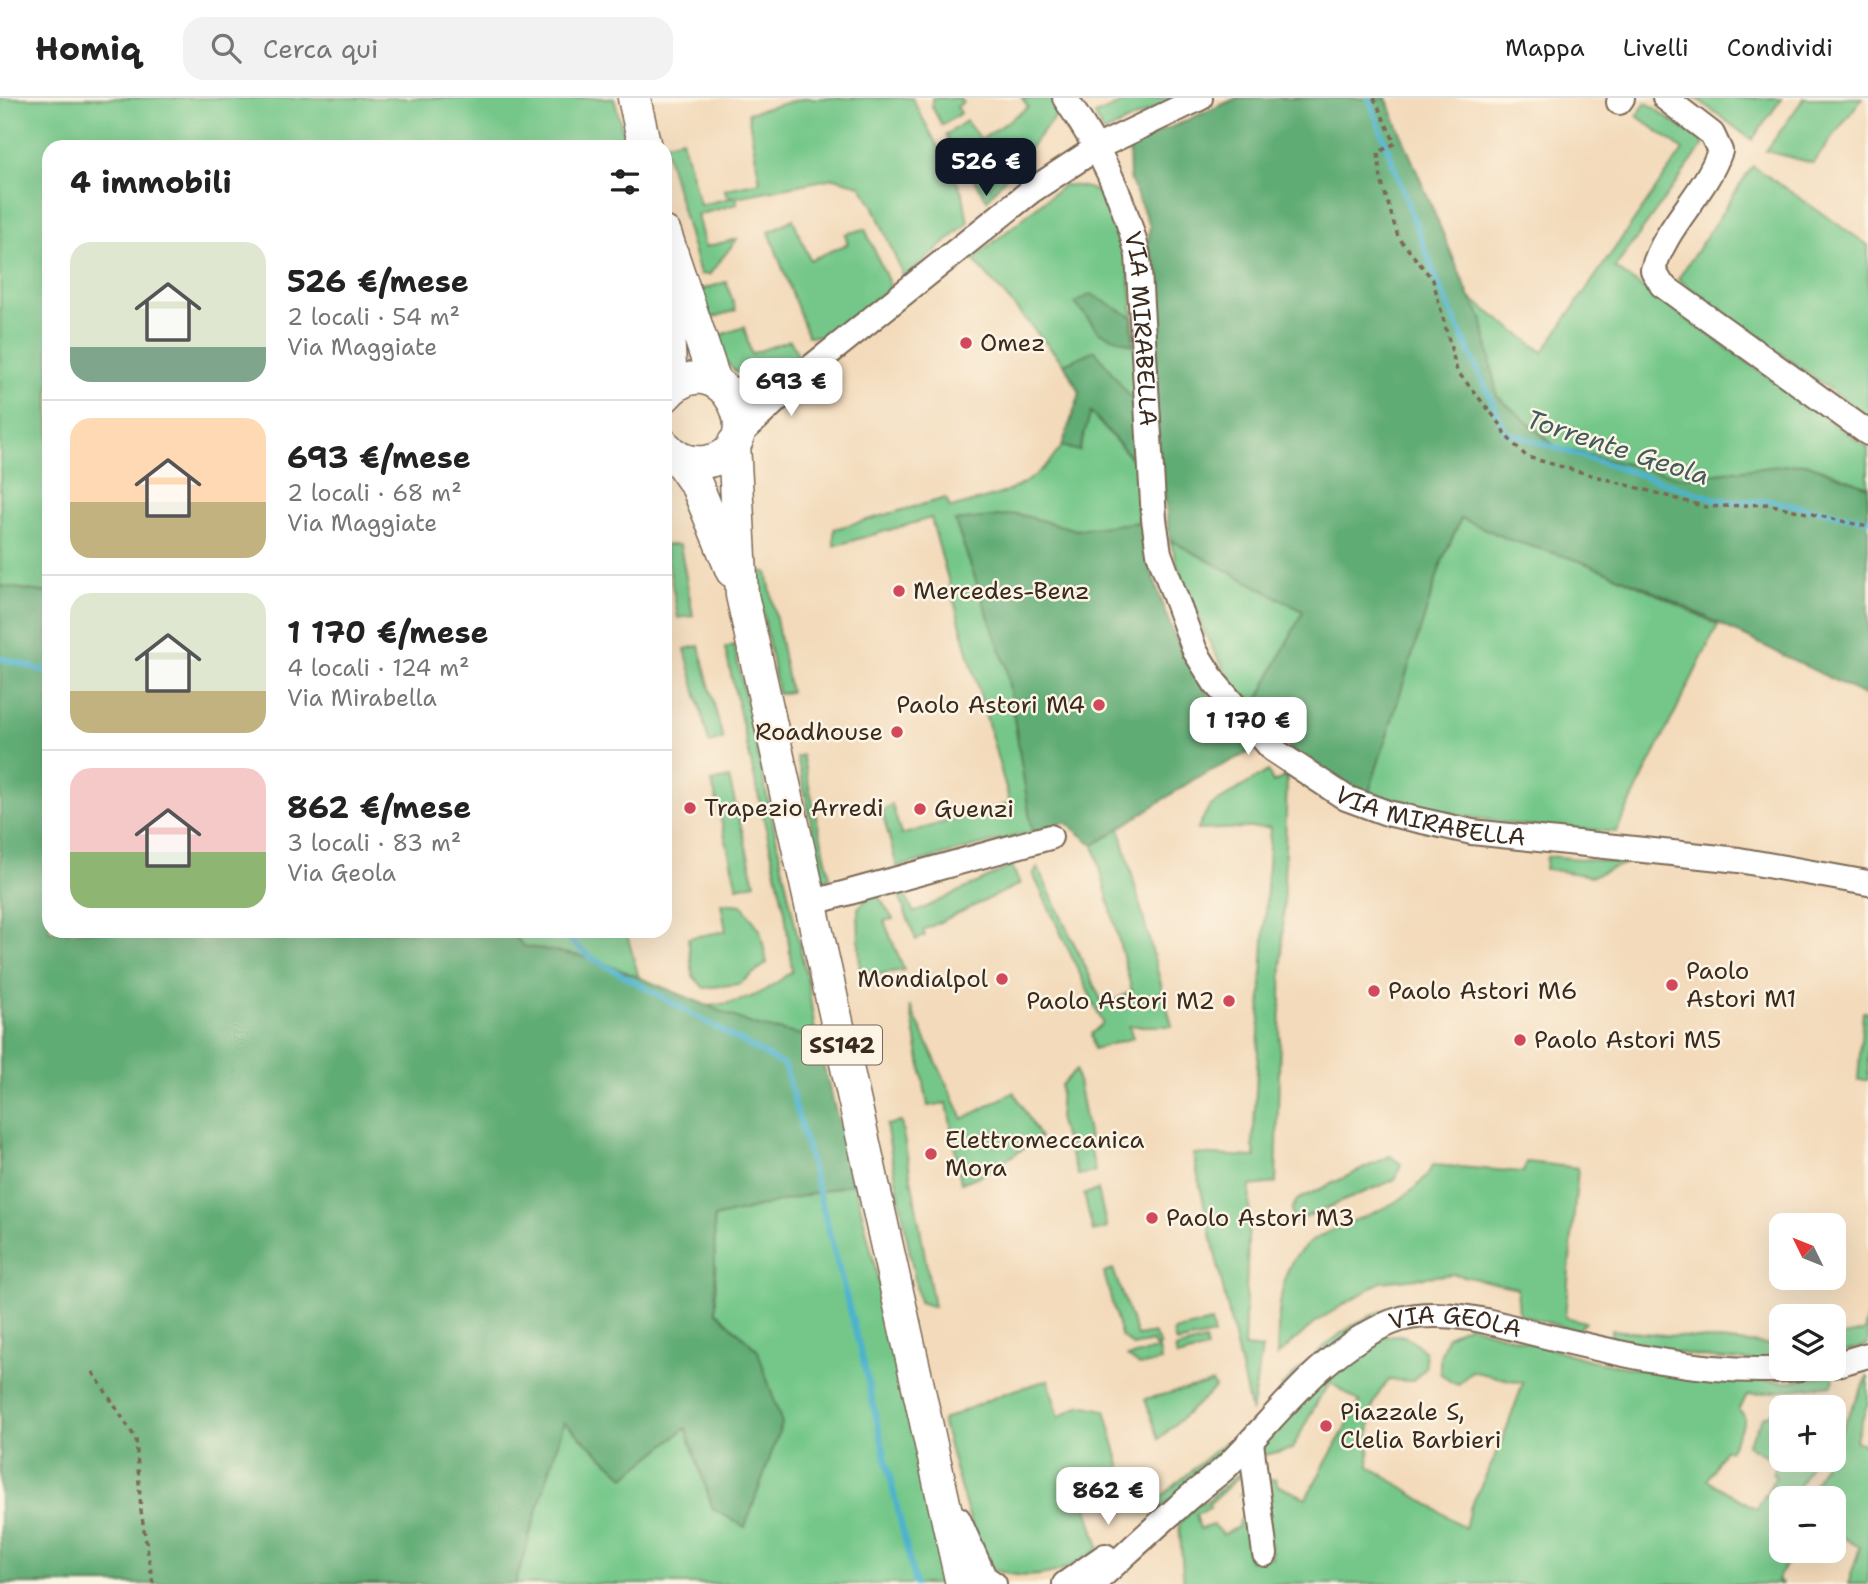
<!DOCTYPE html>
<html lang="it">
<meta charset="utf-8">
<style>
:root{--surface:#fff;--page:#f2f2f2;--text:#222;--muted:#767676;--line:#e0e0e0;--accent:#111827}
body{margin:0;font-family:"Shantell Sans",sans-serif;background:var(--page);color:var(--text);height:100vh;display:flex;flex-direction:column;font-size:26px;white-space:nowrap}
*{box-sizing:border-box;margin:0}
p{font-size:23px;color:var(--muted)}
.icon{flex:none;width:38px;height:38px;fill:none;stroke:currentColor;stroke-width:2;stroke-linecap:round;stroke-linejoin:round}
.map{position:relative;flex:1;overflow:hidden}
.side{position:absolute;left:42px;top:42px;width:630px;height:798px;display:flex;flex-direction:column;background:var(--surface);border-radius:21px;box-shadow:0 7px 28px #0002}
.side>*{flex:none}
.needle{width:46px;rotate:313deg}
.controls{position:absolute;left:1769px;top:1115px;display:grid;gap:14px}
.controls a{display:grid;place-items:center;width:77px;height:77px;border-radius:14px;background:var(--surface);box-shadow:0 7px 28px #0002;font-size:35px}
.price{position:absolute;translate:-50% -60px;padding:0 16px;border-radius:14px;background:#fff;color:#222;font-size:23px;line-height:46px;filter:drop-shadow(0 2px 4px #0008)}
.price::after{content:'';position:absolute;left:50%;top:42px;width:21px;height:16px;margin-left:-10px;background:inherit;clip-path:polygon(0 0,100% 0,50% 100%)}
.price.active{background:var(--accent);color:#fff}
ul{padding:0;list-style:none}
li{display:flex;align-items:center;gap:21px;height:175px;padding:0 28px}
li+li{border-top:2px solid var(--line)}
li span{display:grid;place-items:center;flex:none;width:196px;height:140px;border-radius:21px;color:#555}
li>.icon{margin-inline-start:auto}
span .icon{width:84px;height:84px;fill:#fffc;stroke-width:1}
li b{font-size:30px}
h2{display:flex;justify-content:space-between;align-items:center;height:84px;padding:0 28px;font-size:30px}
header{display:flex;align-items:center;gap:42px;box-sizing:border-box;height:98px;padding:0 35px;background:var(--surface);border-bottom:2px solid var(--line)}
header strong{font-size:33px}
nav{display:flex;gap:38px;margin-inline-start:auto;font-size:24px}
.search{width:490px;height:63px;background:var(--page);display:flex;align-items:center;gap:18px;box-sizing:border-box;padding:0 24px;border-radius:21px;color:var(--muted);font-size:26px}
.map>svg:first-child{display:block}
</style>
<header>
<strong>Homiq</strong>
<div class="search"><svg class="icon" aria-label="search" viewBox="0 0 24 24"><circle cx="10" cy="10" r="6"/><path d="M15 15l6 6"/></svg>Cerca qui</div>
<nav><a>Mappa</a><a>Livelli</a><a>Condividi</a></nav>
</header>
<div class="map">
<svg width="1868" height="1486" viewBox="0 0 1868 1486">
<rect width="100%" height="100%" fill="#fcf5e5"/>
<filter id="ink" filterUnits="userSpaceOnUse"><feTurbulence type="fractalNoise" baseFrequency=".0143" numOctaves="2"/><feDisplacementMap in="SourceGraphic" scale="14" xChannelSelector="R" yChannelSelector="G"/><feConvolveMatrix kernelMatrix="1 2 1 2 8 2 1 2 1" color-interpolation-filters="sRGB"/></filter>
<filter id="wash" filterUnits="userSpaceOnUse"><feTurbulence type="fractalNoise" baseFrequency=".00686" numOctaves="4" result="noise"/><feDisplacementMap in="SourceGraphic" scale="28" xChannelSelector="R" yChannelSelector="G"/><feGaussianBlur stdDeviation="1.57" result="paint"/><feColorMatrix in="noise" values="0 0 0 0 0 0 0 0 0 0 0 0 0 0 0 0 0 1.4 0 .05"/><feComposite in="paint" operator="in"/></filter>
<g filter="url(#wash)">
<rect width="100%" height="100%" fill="#f3daba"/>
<path fill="#75c789" stroke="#587854" stroke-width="2" d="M0 0H614L627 49H49V495L0 488Z
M805 0H912L963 96 968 125 904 180 873 107 860 87 834 80 737 99V106L697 117 705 149 737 141 709 177 700 176 664 46 682 41 700 107 735 99 726 97 725 91 760 84 748 15Z
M932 0H959L963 4 957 9 961 15 942 27 932 9Z
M1022 0H1057L1063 9 987 102 973 80 967 78 946 37 966 23 981 42 1028 9Z
M1133 0H1177L1103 35 1095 17Z
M1696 0H1782L1752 42Z
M1804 0H1862L1813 65 1766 53Z
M1646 4 1704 46 1615 170 1868 350V389L1806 365 1681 379 1556 349 1497 298 1482 220 1470 200 1543 254 1683 52 1637 18Z
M1753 68 1868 147V319L1678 181Z
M1064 87C1079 88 1098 89 1108 103 1136 145 1134 256 1137 308L1095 252 1064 266 973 161Z
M793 121 810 162 848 146 845 136 865 131 891 190 825 238H808L769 134Z
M726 184 736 212 711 220 701 192Z
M744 229 751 256 790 242 798 257C780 274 745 292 727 264 722 257 720 246 718 238Z
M1090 314 1139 369V424L1076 432 1017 416 955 423 1006 568 1032 734 897 769 882 713 892 706 901 737 1010 705 931 420 834 448V431L946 400 950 410C999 397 1032 392 1062 348L1079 353Z
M1461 420C1499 437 1538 448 1577 462 1626 480 1672 503 1718 527L1616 734 1518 727 1458 717 1369 694 1442 463Z
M1170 442 1303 513 1254 610 1255 617C1214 563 1189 507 1170 442Z
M665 447H680L693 518 678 520Z
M756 474H767L790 594 778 596Z
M734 547 808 886 816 940 754 927 706 908C746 904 761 898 792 873L785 814 725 550Z
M699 548 723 641 709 645 685 551Z
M802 657 830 779 824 784 797 659Z
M1268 673 1273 685 1287 678 1276 1085 1250 1088 1244 1249 1262 1251 1251 1315 1193 1056 1256 1059 1253 1048 1270 729 1197 732 1209 709Z
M729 680 755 785 737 789 712 684Z
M1119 728 1172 928H1129L1133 940 1094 951 1091 936 1103 925 1033 776 1038 770 1104 908 1132 893 1094 747Z
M1547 758 1626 765 1592 778 1545 771Z
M1012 768 1020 786 923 832 925 838 916 842 896 790 900 788 914 815Z
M875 793 893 821 884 823 904 872 860 879 858 810Z
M721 805 742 807 760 832 767 865 739 886 704 890 693 878 688 840 726 833Z
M510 833H626L639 880 592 860 523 848Z
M910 908 963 1021 1014 994 1040 1040 984 1076 961 1085 947 1005 928 1008Z
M1863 914H1868V982H1858Z
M1076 972 1095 1074 1078 1077 1059 1024 1061 987Z
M901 1024 934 1209 919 1204 886 1027Z
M1390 1058 1401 1066 1396 1081 1293 1124 1291 1112 1297 1102Z
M1527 1064 1578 1070 1565 1219 1585 1224 1576 1233 1519 1216 1517 1190 1454 1176 1381 1184 1317 1223 1277 1258C1278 1231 1278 1203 1286 1177 1305 1116 1401 1129 1433 1067L1523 1074Z
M855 1085 950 1486H515L564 1324 686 1330 713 1411 758 1253 716 1213 714 1120Z
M1098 1092 1107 1130 1093 1134 1084 1096Z
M1113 1171 1137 1238 1154 1235 1160 1247 1155 1249 1153 1244 1133 1248 1121 1238 1104 1175Z
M1421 1203 1430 1204 1281 1295 1282 1288C1325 1247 1359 1211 1421 1203Z
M1868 1217V1247L1834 1257V1240L1864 1234Z
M1211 1224 1214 1237 1176 1245 1173 1233Z
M1469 1227 1600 1265 1663 1275 1784 1284 1831 1277 1834 1281 1832 1287 1747 1297 1739 1312 1744 1318V1324L1729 1353 1725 1351 1707 1382 1757 1411 1776 1378 1772 1375 1778 1365 1747 1347 1763 1319 1781 1310 1782 1362H1813L1792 1400H1782L1781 1419 1777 1428 1781 1430 1782 1452 1792 1453 1777 1483 1783 1486H1184L1179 1425 1199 1404 1203 1406 1238 1376 1239 1379 1209 1406 1210 1410 1196 1416 1200 1431 1213 1427 1223 1437 1238 1429 1239 1422 1253 1419 1249 1394 1240 1396 1251 1386 1256 1446H1248L1249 1462 1272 1459 1261 1382 1276 1381 1277 1387 1306 1400 1360 1304 1331 1285 1321 1297 1292 1351 1259 1358 1260 1348C1289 1318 1355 1236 1398 1237 1410 1238 1418 1247 1425 1254L1426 1269 1413 1283 1389 1282C1363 1310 1371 1334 1369 1368L1465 1430 1470 1410 1500 1349 1523 1285 1471 1273 1459 1286 1451 1284 1440 1275V1259L1447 1238Z
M1611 1232 1781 1248V1265L1711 1260 1611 1244Z
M1205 1243 1207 1251 1177 1259 1175 1251Z
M1159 1251 1161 1263 1140 1268 1128 1259Z
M1868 1278V1305L1855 1343 1868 1348V1486H1848L1860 1449 1834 1435V1400H1812L1809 1396 1826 1362H1834V1346Z
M1048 1282 1059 1319 1081 1307 1105 1312 1125 1385 1085 1403 1099 1450C1069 1476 1027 1486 990 1470 976 1456 949 1348 942 1322L1005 1295Z
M1212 1285 1215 1290 1159 1341 1145 1301Z
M1837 1303 1844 1307 1834 1324V1309H1788Z
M1226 1343 1232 1355 1157 1412 1153 1406Z"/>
<path fill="#60ac75" stroke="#4e6b4a" stroke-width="2" d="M1237 0H1386L1470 200 1482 220 1497 298 1556 349 1681 379 1806 365 1868 389V599L1647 490 1577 462 1510 442 1461 420 1442 463 1369 694C1322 682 1287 651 1255 617L1254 610 1303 513 1170 442 1141 200 1150 128 1130 81 1129 48Z
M1091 196 1132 219 1133 247 1099 234 1075 205Z
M1095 252 1137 308 1139 368 1091 314 1079 353 1062 348 1080 295 1064 266Z
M1017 416 1077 432 1139 424C1161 520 1185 579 1254 652L1196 680 1094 747 1065 724 1032 734 1006 568 955 423Z
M0 488 49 495V833H510L523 848 592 860 754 927 816 940 855 1085 714 1120 716 1213 758 1253 782 1326 745 1429 713 1411 686 1330 625 1379 564 1324 515 1486H0Z"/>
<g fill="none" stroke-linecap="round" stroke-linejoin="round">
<path stroke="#4eb3cc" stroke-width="6" d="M1369 0 1436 181 1506 334 1716 401 1735 404 1770 403 1868 422
M0 560 49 574
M558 833 592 860 785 968 861 1254 915 1486"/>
</g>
</g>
<g filter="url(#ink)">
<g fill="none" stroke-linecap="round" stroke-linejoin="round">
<g stroke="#7b6855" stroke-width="28">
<g id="minor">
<path id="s1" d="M1065 0C1101 53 1122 95 1138 157L1154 421 1159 455 1195 553 1215 585 1272 651 1346 700 1387 715 1472 734 1739 762 1868 785"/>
<path d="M1665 0 1712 36 1720 53C1705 96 1665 128 1653 172L1662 187 1868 335"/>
<path d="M1619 4 1622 0"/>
<path d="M726 292 770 291 792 279"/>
<path d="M737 339 814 267 1031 93 1098 49 1200 0"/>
<path d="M810 805 1050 739"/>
<path d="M1834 1267 1868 1257"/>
<path d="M1251 1344 1265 1456"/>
<path d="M958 1421 984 1479 994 1486"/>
<path d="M1065 1486 1105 1458"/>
<path id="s2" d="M1093 1486C1121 1461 1148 1435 1176 1411 1191 1396 1209 1384 1225 1370 1276 1320 1323 1251 1392 1224 1419 1213 1458 1217 1486 1223 1583 1247 1700 1281 1800 1270"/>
</g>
</g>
<g stroke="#7b6855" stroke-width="35">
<path id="major" d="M634 0 645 49
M665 135 715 284
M665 186 670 267 665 291
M665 298C719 235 780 354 704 364 688 366 675 360 665 348
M734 345 742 497 962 1486
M676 358 697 388 732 473"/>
</g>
<path stroke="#7b6855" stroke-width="3.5" stroke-dasharray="5 5" stroke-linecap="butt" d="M1374 0 1395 45 1378 55 1381 82 1398 139 1433 182 1457 273 1501 327 1505 337 1527 359 1706 409 1768 406 1868 429
M93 1274 136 1341 141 1413 153 1486"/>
<use href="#minor" stroke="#fff" stroke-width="24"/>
<use href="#major" stroke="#fff" stroke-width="32"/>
</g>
</g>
<g fill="#d1495b" stroke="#fcf5e5" stroke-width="2.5">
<circle cx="966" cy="245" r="7"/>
<circle cx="899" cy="493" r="7"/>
<circle cx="1099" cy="607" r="7"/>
<circle cx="897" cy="634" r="7"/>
<circle cx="690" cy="710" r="7"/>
<circle cx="920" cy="711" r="7"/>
<circle cx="1002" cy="881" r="7"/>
<circle cx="1672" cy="887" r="7"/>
<circle cx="1374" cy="893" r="7"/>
<circle cx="1229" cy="903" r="7"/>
<circle cx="1520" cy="942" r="7"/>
<circle cx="931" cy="1056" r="7"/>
<circle cx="1152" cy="1120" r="7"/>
<circle cx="1326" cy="1328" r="7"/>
</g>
<g text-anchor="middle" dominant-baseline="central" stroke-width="5" stroke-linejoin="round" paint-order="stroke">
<rect fill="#fcf5e5" stroke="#75675a" stroke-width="2" x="802" y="927.5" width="80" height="39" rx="5"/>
<g font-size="23" font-weight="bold" fill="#3b2a1e">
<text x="842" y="947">SS142</text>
</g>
<g font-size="24" fill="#3b2a1e" stroke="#fcf5e5">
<text stroke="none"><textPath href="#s1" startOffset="248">VIA MIRABELLA</textPath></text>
<text stroke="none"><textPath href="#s1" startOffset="878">VIA MIRABELLA</textPath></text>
<text stroke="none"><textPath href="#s2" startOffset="464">VIA GEOLA</textPath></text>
</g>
<g font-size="24" fill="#3b2a1e" stroke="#fcf5e5" text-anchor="start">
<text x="980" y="245">Omez</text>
<text x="913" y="493">Mercedes-Benz</text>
<text x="1085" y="607" text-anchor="end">Paolo Astori M4</text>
<text x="883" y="634" text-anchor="end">Roadhouse</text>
<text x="704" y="710">Trapezio Arredi</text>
<text x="934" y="711">Guenzi</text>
<text x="1686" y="873">Paolo<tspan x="1686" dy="28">Astori M1</tspan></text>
<text x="988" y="881" text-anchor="end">Mondialpol</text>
<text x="1388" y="893">Paolo Astori M6</text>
<text x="1215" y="903" text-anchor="end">Paolo Astori M2</text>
<text x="1534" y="942">Paolo Astori M5</text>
<text x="945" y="1042">Elettromeccanica<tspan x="945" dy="28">Mora</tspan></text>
<text x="1166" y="1120">Paolo Astori M3</text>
<text x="1340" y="1314">Piazzale S,<tspan x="1340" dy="28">Clelia Barbieri</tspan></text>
</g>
<g font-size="26" font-style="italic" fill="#425a5b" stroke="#fcf5e5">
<text transform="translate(1618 349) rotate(18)">Torrente Geola</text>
</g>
</g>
</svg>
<div class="controls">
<a><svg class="needle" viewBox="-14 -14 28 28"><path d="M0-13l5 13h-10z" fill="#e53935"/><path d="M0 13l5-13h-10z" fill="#767676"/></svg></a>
<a><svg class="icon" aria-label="layers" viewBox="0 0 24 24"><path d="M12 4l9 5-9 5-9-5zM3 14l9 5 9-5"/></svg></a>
<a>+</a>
<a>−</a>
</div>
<b class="price active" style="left:986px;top:100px">526 €</b>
<b class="price" style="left:791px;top:320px">693 €</b>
<b class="price" style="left:1248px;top:659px">1 170 €</b>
<b class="price" style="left:1108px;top:1429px">862 €</b>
<section class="side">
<h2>4 immobili<svg class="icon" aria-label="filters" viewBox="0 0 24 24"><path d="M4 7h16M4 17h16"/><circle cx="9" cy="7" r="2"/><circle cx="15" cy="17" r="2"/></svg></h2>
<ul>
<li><span style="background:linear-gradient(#dfe7d0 75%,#7fa58c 0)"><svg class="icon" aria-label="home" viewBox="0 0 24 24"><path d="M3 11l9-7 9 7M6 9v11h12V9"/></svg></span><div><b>526 €/mese</b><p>2 locali · 54 m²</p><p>Via Maggiate</p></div></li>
<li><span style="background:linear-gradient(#ffd9b3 60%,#c2b280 0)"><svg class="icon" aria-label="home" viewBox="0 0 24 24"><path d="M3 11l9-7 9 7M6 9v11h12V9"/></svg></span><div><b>693 €/mese</b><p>2 locali · 68 m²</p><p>Via Maggiate</p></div></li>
<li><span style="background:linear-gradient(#dfe7d0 70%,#c2b280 0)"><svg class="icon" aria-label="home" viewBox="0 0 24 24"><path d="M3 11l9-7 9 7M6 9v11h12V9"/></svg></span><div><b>1 170 €/mese</b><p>4 locali · 124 m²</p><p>Via Mirabella</p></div></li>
<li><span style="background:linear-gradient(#f6c9c9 60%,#8fb573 0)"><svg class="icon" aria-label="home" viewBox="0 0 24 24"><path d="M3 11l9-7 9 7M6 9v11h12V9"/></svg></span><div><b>862 €/mese</b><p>3 locali · 83 m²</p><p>Via Geola</p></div></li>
</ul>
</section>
</div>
